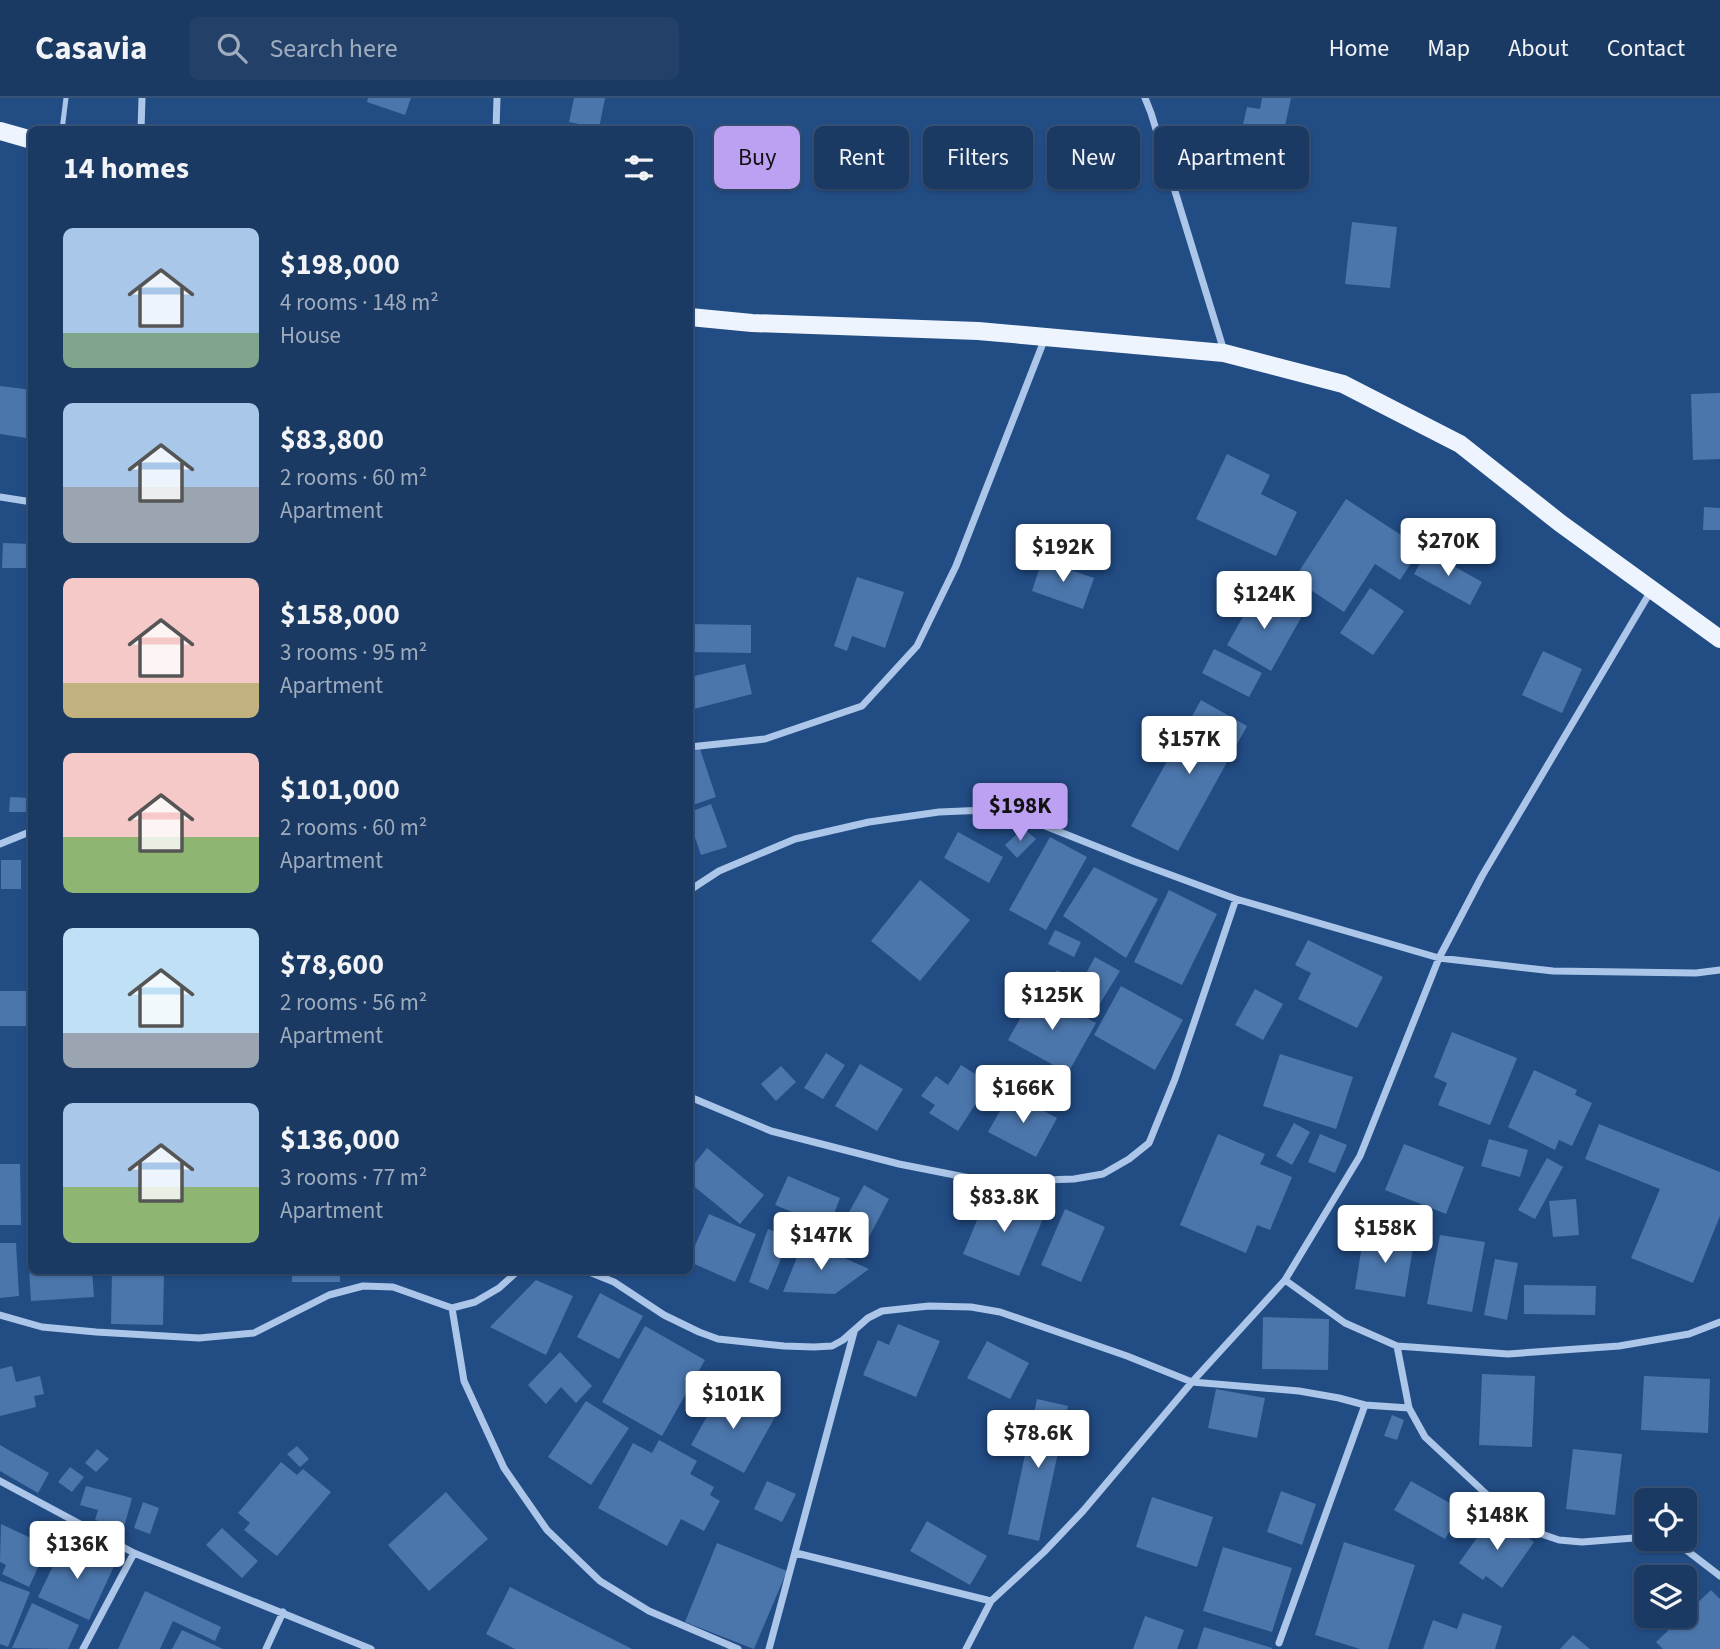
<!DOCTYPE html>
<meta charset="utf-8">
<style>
:root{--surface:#1a3963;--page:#234069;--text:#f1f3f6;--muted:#9facbe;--line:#385378;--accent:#bca0f2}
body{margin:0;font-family:"Source Sans 3",sans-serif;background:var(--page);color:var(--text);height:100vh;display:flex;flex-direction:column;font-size:26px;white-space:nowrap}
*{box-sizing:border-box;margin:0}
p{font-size:23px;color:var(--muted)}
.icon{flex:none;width:38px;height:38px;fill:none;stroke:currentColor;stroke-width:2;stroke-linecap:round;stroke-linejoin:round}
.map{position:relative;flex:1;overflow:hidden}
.side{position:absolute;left:28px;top:28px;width:665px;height:1148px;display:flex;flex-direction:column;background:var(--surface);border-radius:10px;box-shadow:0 2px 5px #0004,0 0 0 2px var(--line)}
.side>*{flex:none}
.hud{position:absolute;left:714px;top:28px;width:665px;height:63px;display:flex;gap:14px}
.controls{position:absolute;left:1634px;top:1390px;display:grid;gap:14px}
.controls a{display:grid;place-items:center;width:63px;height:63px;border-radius:10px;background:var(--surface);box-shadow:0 2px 5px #0004,0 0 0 2px var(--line);font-size:35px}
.price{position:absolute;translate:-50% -60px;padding:0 16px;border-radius:7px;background:#fff;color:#222;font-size:23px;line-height:46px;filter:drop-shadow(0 2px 4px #0008)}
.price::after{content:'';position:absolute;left:50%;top:42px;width:21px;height:16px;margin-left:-10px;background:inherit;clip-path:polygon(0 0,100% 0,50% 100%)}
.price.current{background:var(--accent);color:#111}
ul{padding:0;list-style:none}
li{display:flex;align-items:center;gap:21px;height:175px;padding:0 35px}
li span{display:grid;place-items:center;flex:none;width:196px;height:140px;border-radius:10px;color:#555}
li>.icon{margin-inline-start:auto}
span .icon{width:84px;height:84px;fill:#fffc;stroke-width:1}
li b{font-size:30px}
h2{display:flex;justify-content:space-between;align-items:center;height:84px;padding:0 35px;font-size:30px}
.tag{padding:0 24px;border-radius:10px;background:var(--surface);box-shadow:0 2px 5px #0004,0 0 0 2px var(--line);font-size:24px;line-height:63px}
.tag.current{background:var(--accent);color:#111}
header{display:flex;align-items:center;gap:42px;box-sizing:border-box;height:98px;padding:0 35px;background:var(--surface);border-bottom:2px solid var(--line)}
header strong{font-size:33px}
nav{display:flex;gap:38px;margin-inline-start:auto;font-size:24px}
.search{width:490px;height:63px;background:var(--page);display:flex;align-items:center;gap:18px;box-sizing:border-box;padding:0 24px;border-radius:10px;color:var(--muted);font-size:26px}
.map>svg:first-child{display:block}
</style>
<header>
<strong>Casavia</strong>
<div class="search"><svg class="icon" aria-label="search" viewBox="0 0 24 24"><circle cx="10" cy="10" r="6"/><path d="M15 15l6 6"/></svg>Search here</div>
<nav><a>Home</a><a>Map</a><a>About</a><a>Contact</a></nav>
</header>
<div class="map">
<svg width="1720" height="1551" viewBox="0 0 1720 1551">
<rect width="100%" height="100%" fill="#224c84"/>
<path fill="#4b76ac" d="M368 0H411L405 17 367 4Z
M574 0H605L599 30 569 24Z
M1262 0H1291L1276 70 1226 59 1231 29 1242 31 1247 9 1260 11Z
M1352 124 1397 129 1390 190 1345 186Z
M0 288 32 292 27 340 0 336Z
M1720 295V361L1693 362 1691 296Z
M1227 356 1270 377 1261 396 1297 414 1276 458 1196 421Z
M1346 401 1421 450 1400 482 1375 466 1344 514 1294 481Z
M1704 409 1720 410V432H1703Z
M3 445 32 446V470H2Z
M1427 453 1482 484 1470 507 1414 476Z
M1042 462 1094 480 1083 511 1032 493Z
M857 479 904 494 885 550 852 538 847 553 834 548Z
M1370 490 1404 513 1373 557 1340 535Z
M1258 492 1302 518 1271 573 1227 547Z
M690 526 751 527V555L690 554Z
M1214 551 1262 575 1249 599 1202 575Z
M1543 553 1582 571 1562 615 1522 597Z
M745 566 752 596 690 612V579Z
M1201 602 1247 628 1178 753 1131 728Z
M700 651 716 699 690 708V654Z
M10 699 32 700V714H9Z
M711 706 727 749 701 757 690 725V714Z
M1023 730 1036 741 1017 760 1005 747Z
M958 734 1003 759 989 785 944 760Z
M1050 739 1087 759 1046 832 1009 812Z
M1 762H21V791H1Z
M1094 769 1158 801 1126 860 1063 818Z
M920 782 970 822 920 883 871 843Z
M1169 792 1217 816 1182 887 1134 864Z
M1055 832 1081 844 1074 859 1048 846Z
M1308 842 1383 879 1357 930 1298 901 1311 875 1295 867Z
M1095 859 1120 873 1091 920 1045 892 1057 872 1080 886Z
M1121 888 1183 922 1155 972 1094 937Z
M1255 891 1283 906 1263 942 1235 927Z
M1036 892 1096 925 1068 975 1008 942Z
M0 893H32V928H0Z
M1452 934 1517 960 1490 1027 1438 1007 1447 985 1434 979Z
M826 955 845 967 823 1001 804 990Z
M1280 956 1353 979 1336 1031 1263 1008Z
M860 966 903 991 877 1033 835 1008Z
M961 967 989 985 958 1033 929 1015 935 1007 921 998 936 978 948 987Z
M781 968 796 984 776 1003 761 986Z
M1534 972 1577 992 1575 997 1592 1005 1572 1048 1559 1042 1555 1052 1508 1029Z
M1010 995 1057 1020 1036 1059 988 1034Z
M1294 1025 1310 1034 1292 1067 1276 1058Z
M1599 1026 1720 1074V1118L1693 1185 1631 1160 1660 1091 1585 1061Z
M1218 1036 1265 1056 1260 1066 1292 1079 1270 1132 1257 1127 1246 1155 1180 1127Z
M1320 1036 1347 1047 1335 1075 1308 1064Z
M1489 1041 1528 1052 1520 1079 1481 1068Z
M1404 1046 1464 1069 1446 1116 1385 1092Z
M707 1050 764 1097 740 1126 690 1085V1071Z
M1547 1060 1563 1069 1535 1121 1518 1112Z
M0 1066H20L21 1127H0Z
M788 1078 840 1100 829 1129 775 1107Z
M864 1087 889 1101 859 1158 833 1143Z
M989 1093 1045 1116 1019 1178 963 1156Z
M1576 1101 1579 1137 1553 1139 1549 1103Z
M1065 1111 1105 1129 1081 1184 1041 1167Z
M709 1116 756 1136 735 1184 690 1164V1159Z
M768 1131 790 1139 768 1192 749 1184Z
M1364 1135 1414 1143 1405 1199 1355 1191Z
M1440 1137 1485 1144 1472 1214 1427 1206Z
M804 1142 869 1171 835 1196 783 1194Z
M0 1145H16L19 1198 0 1200Z
M28 1153H32V1172H92L94 1199 31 1203Z
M1495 1161 1518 1165 1507 1222 1484 1217Z
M112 1172H164L163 1227 111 1226Z
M292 1172H340V1184H292Z
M536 1182 573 1198 546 1257 490 1229Z
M1524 1187 1596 1188 1595 1217 1524 1216Z
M600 1195 643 1218 619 1261 577 1239Z
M1263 1219 1329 1221 1328 1272 1262 1271Z
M898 1226 940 1243 916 1299 863 1277 878 1242 889 1247Z
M645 1228 705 1262 662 1338 602 1304Z
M987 1243 1029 1265 1010 1301 967 1280Z
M560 1254 592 1288 576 1305 561 1289 546 1306 528 1287Z
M12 1268 16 1284 40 1278 44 1296 34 1298 36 1309 0 1318V1271Z
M1482 1276 1535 1278 1532 1349 1479 1347Z
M1644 1278 1710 1281 1708 1335 1641 1332Z
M722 1291 775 1319 744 1375 691 1347Z
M1216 1291 1265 1300 1257 1340 1208 1330Z
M1037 1301 1068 1308 1039 1443 1008 1436Z
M586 1303 629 1330 591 1387 548 1359Z
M1392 1317 1404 1322 1397 1342 1384 1338Z
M659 1342 697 1363 690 1376 714 1389 710 1397 720 1403 704 1433 681 1421 667 1448 598 1410 633 1345 652 1355Z
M0 1347 49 1375 38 1395 0 1373Z
M297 1348 309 1361 300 1369 287 1356Z
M97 1351 109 1361 96 1374 85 1365Z
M1573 1351 1622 1356 1615 1417 1566 1411Z
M281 1364 297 1377 303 1371 331 1394 277 1458 244 1432 250 1425 238 1415Z
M70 1369 84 1379 72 1394 58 1384Z
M767 1383 796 1396 782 1424 754 1411Z
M1411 1383 1462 1412 1445 1441 1394 1412Z
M86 1388 132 1400 124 1429 95 1422 98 1412 80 1407Z
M1281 1393 1316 1406 1302 1447 1267 1434Z
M446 1394 488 1441 429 1493 388 1447Z
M1152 1399 1213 1419 1197 1469 1136 1449Z
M143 1404 159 1410 150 1436 134 1430Z
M1494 1416 1534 1444 1502 1490 1486 1478 1483 1482 1459 1465Z
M927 1423 987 1458 970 1487 910 1453Z
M1 1426 48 1448 29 1489 2 1476 6 1467 0 1464Z
M222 1430 258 1463 242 1480 206 1447Z
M1344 1444 1415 1467 1388 1551H1360L1315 1537Z
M64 1445 90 1457 92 1453 116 1464 89 1522 38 1499Z
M717 1445 787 1473 754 1551 685 1524Z
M1223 1449 1292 1470 1272 1534 1203 1513Z
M0 1483 30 1494 8 1549 0 1546Z
M510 1489 632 1551H515L486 1536Z
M1711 1492 1720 1501V1551H1663L1656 1544Z
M145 1493 221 1529 215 1543 173 1523 160 1551H118Z
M32 1505 79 1527 68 1551 12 1550Z
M1463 1515 1502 1528 1495 1551H1423L1433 1522 1457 1531Z
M1145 1518 1184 1532 1177 1551H1133Z
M1204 1529 1272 1550V1551H1197Z
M182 1532 223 1551H172Z
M1573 1537 1590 1551H1560Z"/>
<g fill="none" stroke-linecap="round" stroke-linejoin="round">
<path stroke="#abc6e9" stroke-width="5" d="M62 32 66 0"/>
<path stroke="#abc6e9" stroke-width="7" d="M1145 0 1151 15 1224 253
M141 32 142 0
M496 32 497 0
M0 399 32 404
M690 649 765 641 862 608 917 548 956 468 1045 240
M0 746 32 733
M690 792 719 773 795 741 869 724 939 714 987 712 1030 722 1133 763 1236 801 1439 860 1553 873 1696 875 1720 872
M690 999 771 1033 899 1066 975 1081 1044 1082 1074 1081 1103 1076 1129 1061 1149 1045 1175 981 1236 801
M584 1172 614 1184 664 1217 699 1234 718 1241 784 1248 814 1249 832 1248 843 1242 868 1220 882 1213 929 1208 971 1209 1000 1214 1127 1258 1192 1284 1299 1293 1339 1300 1365 1307 1409 1310
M1285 1182 1345 1225 1397 1248 1508 1256 1619 1248 1689 1236 1720 1224
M452 1210 464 1283 504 1370 547 1432 600 1483 649 1513 738 1551
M0 1217 42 1229 96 1234 199 1240 254 1235 329 1197 363 1188 393 1189 452 1210 475 1204 499 1190 519 1172
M1397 1248 1409 1310 1425 1339 1497 1406 1527 1431 1559 1442 1582 1444 1647 1439
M0 1383 134 1455 371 1551
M1658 1440 1681 1448 1720 1478
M796 1455 991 1503
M1279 1545 1365 1307
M83 1551 134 1455
M266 1551 283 1514
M769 1551 854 1234
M966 1551 991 1503 1044 1454 1083 1413 1192 1284 1285 1182 1360 1058 1439 860 1482 778 1652 491"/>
<path stroke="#eef4fe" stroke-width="18" d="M0 33 32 42
M690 219 752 225 978 233 1224 255 1343 286 1460 346 1560 425 1720 541"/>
</g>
</svg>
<div class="controls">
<a><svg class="icon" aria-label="locate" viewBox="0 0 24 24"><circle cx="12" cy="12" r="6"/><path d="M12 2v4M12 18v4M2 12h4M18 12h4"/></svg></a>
<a><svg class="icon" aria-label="layers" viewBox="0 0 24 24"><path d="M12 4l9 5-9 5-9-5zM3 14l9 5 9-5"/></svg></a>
</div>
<b class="price" style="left:1448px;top:480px">$270K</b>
<b class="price" style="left:1063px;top:486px">$192K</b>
<b class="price" style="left:1264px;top:533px">$124K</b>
<b class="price" style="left:1189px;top:678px">$157K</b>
<b class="price current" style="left:1020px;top:745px">$198K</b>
<b class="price" style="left:1052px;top:934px">$125K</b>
<b class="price" style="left:1023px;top:1027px">$166K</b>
<b class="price" style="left:1004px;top:1136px">$83.8K</b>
<b class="price" style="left:1385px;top:1167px">$158K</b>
<b class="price" style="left:821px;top:1174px">$147K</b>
<b class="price" style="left:733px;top:1333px">$101K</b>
<b class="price" style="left:1038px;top:1372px">$78.6K</b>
<b class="price" style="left:1497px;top:1454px">$148K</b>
<b class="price" style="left:77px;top:1483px">$136K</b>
<div class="hud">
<a class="tag current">Buy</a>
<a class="tag">Rent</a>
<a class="tag">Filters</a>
<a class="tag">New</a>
<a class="tag">Apartment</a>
</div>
<section class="side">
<h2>14 homes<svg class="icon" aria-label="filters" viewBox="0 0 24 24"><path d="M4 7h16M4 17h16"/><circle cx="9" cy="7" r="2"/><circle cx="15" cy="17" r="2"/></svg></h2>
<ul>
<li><span style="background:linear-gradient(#a9c7e8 75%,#7fa58c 0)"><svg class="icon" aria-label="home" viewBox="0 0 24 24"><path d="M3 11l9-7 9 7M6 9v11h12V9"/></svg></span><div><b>$198,000</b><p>4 rooms · 148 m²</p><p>House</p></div></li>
<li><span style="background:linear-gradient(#a9c7e8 60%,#9aa5b1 0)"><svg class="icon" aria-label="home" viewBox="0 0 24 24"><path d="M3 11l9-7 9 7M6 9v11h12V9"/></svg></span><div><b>$83,800</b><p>2 rooms · 60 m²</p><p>Apartment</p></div></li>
<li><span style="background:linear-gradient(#f6c9c9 75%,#c2b280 0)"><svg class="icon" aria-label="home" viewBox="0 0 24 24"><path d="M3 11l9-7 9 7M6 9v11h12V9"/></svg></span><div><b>$158,000</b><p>3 rooms · 95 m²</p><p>Apartment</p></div></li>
<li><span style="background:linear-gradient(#f6c9c9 60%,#8fb573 0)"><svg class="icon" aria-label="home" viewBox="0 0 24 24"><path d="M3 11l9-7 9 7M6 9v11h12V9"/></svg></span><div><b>$101,000</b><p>2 rooms · 60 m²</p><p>Apartment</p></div></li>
<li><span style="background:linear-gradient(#bfe0f5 75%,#9aa5b1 0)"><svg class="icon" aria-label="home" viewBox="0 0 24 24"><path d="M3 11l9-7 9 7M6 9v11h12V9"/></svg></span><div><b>$78,600</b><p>2 rooms · 56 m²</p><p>Apartment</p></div></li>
<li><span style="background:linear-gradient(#a9c7e8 60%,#8fb573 0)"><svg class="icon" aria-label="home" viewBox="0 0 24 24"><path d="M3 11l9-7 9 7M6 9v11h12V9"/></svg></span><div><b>$136,000</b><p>3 rooms · 77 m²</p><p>Apartment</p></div></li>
</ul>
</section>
</div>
